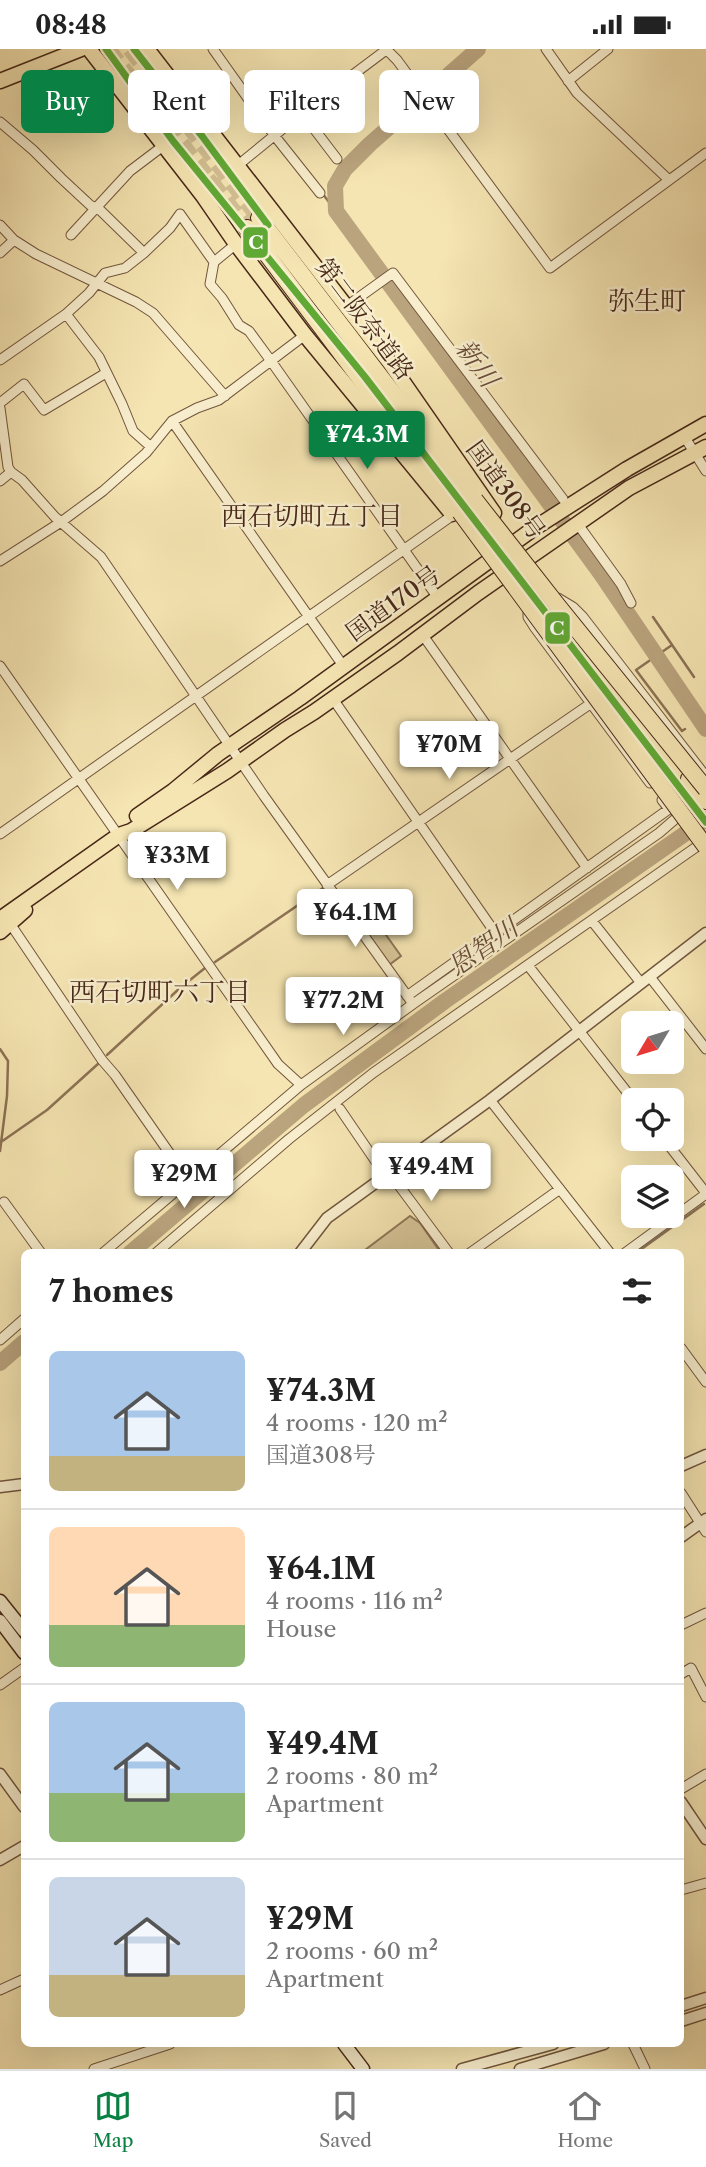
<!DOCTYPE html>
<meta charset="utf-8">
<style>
:root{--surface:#fff;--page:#f6f6f6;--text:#222;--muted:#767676;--line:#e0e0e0;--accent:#0b8043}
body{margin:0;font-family:"Libre Caslon Text","Noto Serif JP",serif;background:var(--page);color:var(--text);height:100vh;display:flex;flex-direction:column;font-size:26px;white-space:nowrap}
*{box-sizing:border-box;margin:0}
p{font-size:23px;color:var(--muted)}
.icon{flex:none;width:38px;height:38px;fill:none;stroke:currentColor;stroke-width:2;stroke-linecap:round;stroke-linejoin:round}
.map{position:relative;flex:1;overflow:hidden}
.details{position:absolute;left:21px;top:1200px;width:663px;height:798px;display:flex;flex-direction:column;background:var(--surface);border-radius:10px;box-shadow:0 7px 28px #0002}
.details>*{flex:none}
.banner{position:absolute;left:21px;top:21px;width:665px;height:63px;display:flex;gap:14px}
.needle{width:46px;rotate:232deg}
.fabs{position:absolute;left:621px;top:962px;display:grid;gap:14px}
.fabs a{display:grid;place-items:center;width:63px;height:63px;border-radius:10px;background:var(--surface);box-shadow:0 7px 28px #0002;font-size:35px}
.price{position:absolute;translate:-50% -60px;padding:0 16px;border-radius:7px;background:#fff;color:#222;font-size:23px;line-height:46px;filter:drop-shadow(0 2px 4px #0008)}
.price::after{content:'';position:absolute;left:50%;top:42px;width:21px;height:16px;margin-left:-10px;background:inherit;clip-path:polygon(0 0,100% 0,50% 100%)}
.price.selected{background:var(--accent);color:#fff}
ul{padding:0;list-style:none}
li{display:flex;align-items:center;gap:21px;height:175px;padding:0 28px}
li+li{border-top:2px solid var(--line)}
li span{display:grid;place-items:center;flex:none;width:196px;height:140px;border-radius:10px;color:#555}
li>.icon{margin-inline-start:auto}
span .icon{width:84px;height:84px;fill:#fffc;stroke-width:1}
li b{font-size:30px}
h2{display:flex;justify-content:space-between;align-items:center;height:84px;padding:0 28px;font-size:30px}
.chip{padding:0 24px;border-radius:10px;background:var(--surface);box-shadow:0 7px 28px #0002;font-size:24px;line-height:63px}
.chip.selected{background:var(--accent);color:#fff}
.status{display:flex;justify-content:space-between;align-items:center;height:49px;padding:0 35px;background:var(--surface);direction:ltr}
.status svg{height:19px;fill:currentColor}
.dock{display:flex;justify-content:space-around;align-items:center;height:98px;border-top:2px solid var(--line);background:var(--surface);font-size:19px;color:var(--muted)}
.dock a{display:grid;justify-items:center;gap:4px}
.dock .selected{color:var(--accent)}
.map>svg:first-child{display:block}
</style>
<div class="status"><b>08:48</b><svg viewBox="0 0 49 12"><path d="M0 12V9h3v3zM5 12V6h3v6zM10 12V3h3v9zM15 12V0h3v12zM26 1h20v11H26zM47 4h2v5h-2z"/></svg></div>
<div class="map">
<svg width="706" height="2020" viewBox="0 0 706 2020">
<rect width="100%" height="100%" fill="#f5e5b2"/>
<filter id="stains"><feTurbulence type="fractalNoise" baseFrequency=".00286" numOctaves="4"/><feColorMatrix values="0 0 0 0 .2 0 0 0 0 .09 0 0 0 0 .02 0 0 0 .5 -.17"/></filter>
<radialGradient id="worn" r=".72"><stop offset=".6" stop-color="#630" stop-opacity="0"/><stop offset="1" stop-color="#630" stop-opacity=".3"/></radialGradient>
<path fill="#d7c598" stroke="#8f7658" stroke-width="2" d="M369 862 401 907 389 916 357 871Z
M410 1167 420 1174 441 1204H361Z"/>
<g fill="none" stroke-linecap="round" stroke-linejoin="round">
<path stroke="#8c7255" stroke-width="2.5" d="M322 144 336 162
M653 568 694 628
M672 596 636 621 682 682 685 680
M696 673 699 670
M215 913 323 839
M0 1000 8 1012 7 1047 0 1102
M107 1006 180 939 205 919
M1 1093 47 1061 99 1014
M636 1204 704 1155"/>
<path stroke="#baa47e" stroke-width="16" d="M478 0 370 95 345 120 335 137 336 162 601 525 706 680
M130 1204 304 1056 445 952 706 770
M0 1314 24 1293"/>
<path stroke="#d2bf93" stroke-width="9" stroke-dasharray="9 4.5" stroke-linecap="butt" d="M152 75 179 53
M199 142 235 114
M667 752 696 731"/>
<path stroke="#d2bf93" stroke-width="16" stroke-dasharray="16 8" stroke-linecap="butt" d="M108 0 247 179
M130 0 259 169"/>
<g stroke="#72563e" stroke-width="11">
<path id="minor" d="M213 0 274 86 320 144
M386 0 397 11 550 219 706 104
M546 0 577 44 669 131
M568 32 608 0
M302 64 337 110
M0 73 33 101 61 129 90 156 101 162 144 204
M237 117 302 64 386 1
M0 176 14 191 36 205 136 253 153 264 225 347
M71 186 130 122 163 97
M236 195 214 213 210 235 222 249 239 276 249 282 271 312 438 549
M0 204 14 191
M347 257 393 224 563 450
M0 311 66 265
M0 354 24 335 44 361 106 324
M0 359 8 418 11 423 22 431 55 468 101 508 264 747 413 955 301 1036 103 1204
M172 372 344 618
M684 387 706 422
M151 398 133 382 122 355 99 308 66 265 89 244 105 224 125 219 144 204 170 179 180 165 214 213
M0 432 11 423
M577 474 621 535 631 554
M0 512 61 473 103 442 146 404 172 372 197 359 219 351 305 286
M558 549 573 558 583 568 704 725 703 726
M528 564V568L535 579 650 734
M422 585 587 819
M0 617 278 1015 301 1036
M333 650 496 885
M0 785 453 466
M327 836 590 655
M7 870 102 1011 115 1026 184 1125
M592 872 641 934
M530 919 634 1052
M650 928 706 1000
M407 947 669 760 662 751
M413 955 659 784 681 765
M490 1051 610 1204
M340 1060 385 1126
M664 1090 706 1144
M389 1123 449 1204
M4 1153 41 1204
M156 1204 289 1090 373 1024 702 794
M470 1204 560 1140
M625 1204 706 1145
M0 1291 24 1270
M681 1299 706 1333
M681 1444 706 1483
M681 1576 706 1564
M681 1625 691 1619 706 1648
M0 1636 24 1619
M681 1740 706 1725
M681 1841 706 1834
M0 1941 24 1930
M633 1995 645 2020
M94 2020 170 1995"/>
</g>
<g stroke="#72563e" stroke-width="13">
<path id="tertiary" d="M300 1204 327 1169 490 1051 706 884
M681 1417 706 1406
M0 1438 24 1435
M681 1488 706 1470
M0 1725 24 1758
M681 1753 706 1790
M0 1811 24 1797
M681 1957 706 1949
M681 1972 706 1964
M462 2020 553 1995
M520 2020 604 1995"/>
</g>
<g stroke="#472718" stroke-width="15">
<path id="secondary" d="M0 1552 24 1582
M0 1572 24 1604
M344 1995 363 2020"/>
</g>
<g stroke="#472718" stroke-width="17">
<path id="trunk" d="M89 0 203 147 236 195 305 286 452 465
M147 0 390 314 494 464
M0 32 81 0
M137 767 173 742 218 705 300 649 533 480 627 420 706 375
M0 870 119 786 131 782 227 722 285 681 314 663 398 604 478 544 629 439 706 398
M0 883 25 861"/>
</g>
<g stroke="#472718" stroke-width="18">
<path id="motorway" d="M259 169 475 451
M247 179 460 463
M689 730 706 752"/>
</g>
<use href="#minor" stroke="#f8eecd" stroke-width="9"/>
<use href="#tertiary" stroke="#f8eecd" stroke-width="10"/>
<use href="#secondary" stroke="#f8eecd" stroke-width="12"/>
<use href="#trunk" stroke="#f5e5b2" stroke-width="14"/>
<use href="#motorway" stroke="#f5e5b2" stroke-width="16"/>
<g stroke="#472718" stroke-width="18" stroke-linecap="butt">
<path id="motorway-bridge" d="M475 451 558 557 706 740
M460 463 706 798"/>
</g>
<use href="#motorway-bridge" stroke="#f5e5b2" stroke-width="16"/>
<g stroke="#f8eecd" stroke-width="12">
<path id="metro-1" d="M106 0 173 92 365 328 706 773
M134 0 202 87 268 176"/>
</g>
<use href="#metro-1" stroke="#60a935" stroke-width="7"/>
</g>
<g text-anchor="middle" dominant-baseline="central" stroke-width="5" stroke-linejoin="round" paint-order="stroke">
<g font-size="24" fill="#472718" stroke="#f8eecd">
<text transform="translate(365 270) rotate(53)">第二阪奈道路</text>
<text transform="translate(506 441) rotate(54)">国道308号</text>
<text transform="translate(393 554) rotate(-36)">国道170号</text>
</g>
<g font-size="26" fill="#472718" stroke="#f8eecd">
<text x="647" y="252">弥生町</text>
<text x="312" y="467">西石切町五丁目</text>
<text x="160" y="943">西石切町六丁目</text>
</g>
<g font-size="26" font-style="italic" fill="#6a4c37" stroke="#f8eecd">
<text transform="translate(477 314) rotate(54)">新川</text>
<text transform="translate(483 898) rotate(-35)">恩智川</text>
</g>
</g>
<g stroke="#f8eecd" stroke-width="2.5">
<rect x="242" y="177" width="27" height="33" rx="7" fill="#60a935"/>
<rect x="544" y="562" width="27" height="34" rx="7" fill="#60a935"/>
</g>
<g font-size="19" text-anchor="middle" font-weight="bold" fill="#fff">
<text x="256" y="200">C</text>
<text x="557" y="586">C</text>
</g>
<rect width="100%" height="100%" filter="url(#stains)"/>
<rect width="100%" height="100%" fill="url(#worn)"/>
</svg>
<div class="fabs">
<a><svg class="needle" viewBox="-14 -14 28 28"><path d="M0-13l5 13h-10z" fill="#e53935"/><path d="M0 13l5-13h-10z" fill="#767676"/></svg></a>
<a><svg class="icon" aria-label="locate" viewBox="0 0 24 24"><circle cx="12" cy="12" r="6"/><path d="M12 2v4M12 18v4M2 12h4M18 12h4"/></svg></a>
<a><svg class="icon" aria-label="layers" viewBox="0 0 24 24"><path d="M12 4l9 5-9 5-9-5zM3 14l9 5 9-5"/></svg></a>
</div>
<b class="price selected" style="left:367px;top:422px">¥74.3M</b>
<b class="price" style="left:449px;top:732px">¥70M</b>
<b class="price" style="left:177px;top:843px">¥33M</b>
<b class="price" style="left:355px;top:900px">¥64.1M</b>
<b class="price" style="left:343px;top:988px">¥77.2M</b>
<b class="price" style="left:431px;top:1154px">¥49.4M</b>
<b class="price" style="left:184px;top:1161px">¥29M</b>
<div class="banner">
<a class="chip selected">Buy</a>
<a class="chip">Rent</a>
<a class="chip">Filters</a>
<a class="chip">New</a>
</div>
<section class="details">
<h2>7 homes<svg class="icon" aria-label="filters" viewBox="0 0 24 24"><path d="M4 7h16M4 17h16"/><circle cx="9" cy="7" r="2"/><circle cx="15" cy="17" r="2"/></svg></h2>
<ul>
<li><span style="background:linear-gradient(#a9c7e8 75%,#c2b280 0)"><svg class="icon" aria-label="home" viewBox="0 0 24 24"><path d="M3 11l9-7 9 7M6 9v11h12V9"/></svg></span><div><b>¥74.3M</b><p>4 rooms · 120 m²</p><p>国道308号</p></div></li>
<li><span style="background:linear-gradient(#ffd9b3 70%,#8fb573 0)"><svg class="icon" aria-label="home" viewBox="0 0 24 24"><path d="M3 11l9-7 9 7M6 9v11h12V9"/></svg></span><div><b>¥64.1M</b><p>4 rooms · 116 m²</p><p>House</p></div></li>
<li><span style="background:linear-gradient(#a9c7e8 65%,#8fb573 0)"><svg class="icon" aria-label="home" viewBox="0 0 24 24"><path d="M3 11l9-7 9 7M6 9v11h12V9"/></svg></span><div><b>¥49.4M</b><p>2 rooms · 80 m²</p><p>Apartment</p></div></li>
<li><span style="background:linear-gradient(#c9d6e8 70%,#c2b280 0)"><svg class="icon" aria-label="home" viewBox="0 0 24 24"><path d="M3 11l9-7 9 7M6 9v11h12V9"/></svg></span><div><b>¥29M</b><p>2 rooms · 60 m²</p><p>Apartment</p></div></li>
</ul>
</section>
</div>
<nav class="dock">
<a class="selected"><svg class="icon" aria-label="map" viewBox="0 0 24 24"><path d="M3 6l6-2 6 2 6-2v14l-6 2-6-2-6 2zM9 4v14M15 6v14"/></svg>Map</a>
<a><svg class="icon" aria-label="saved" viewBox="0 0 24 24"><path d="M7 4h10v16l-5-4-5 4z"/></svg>Saved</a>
<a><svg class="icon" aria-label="home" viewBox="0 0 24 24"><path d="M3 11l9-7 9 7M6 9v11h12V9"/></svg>Home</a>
</nav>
